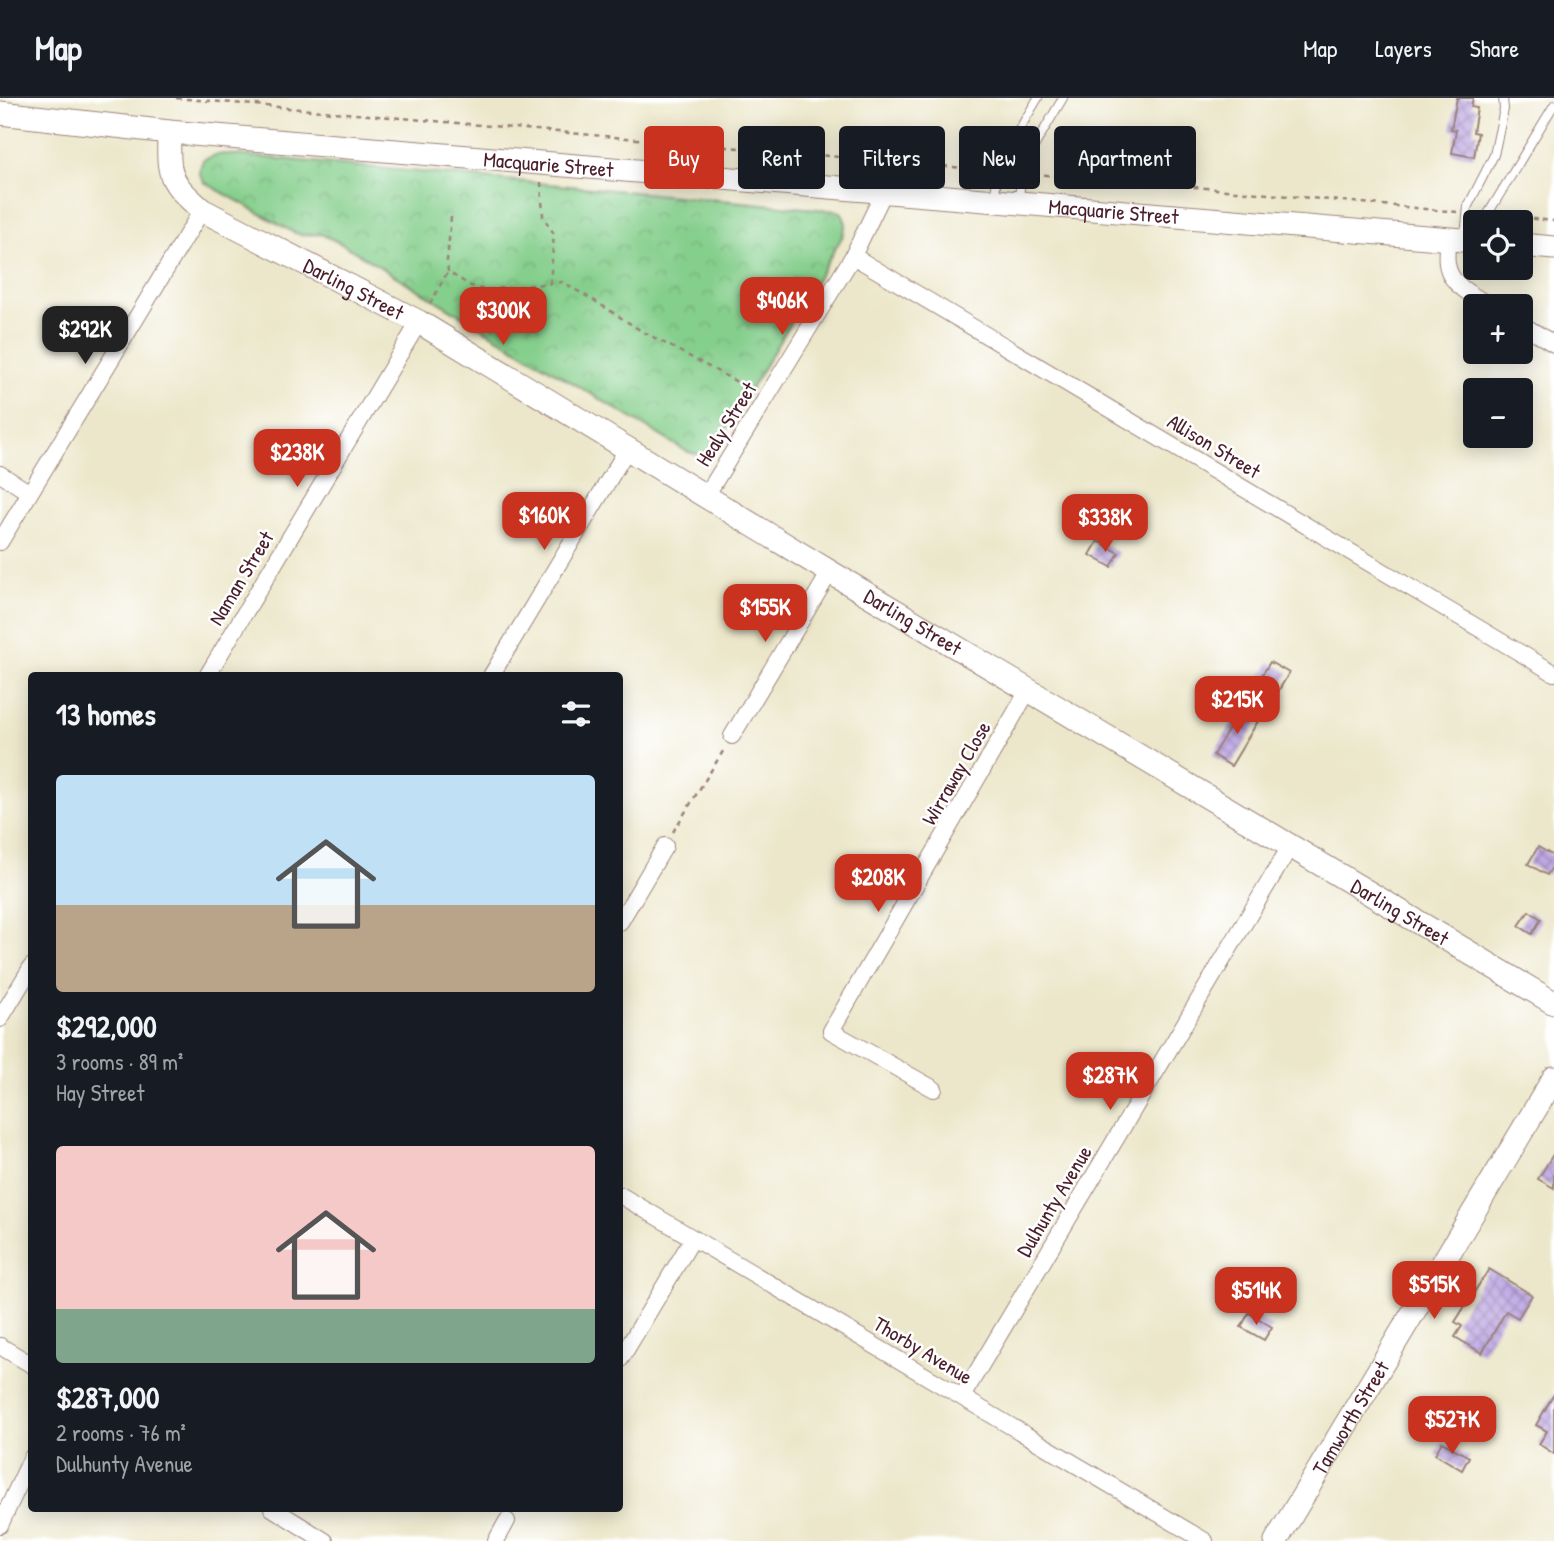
<!DOCTYPE html>
<meta charset="utf-8">
<style>
:root{--surface:#171b24;--page:#242831;--text:#f1f3f6;--muted:#9ea1a6;--line:#363941;--accent:#c8321e}
body{margin:0;font-family:"Patrick Hand",sans-serif;background:var(--page);color:var(--text);height:100vh;display:flex;flex-direction:column;font-size:26px;white-space:nowrap}
*{box-sizing:border-box;margin:0}
p{font-size:23px;color:var(--muted)}
.icon{flex:none;width:38px;height:38px;fill:none;stroke:currentColor;stroke-width:2;stroke-linecap:round;stroke-linejoin:round}
.map{position:relative;flex:1;overflow:hidden}
.panel{position:absolute;left:28px;top:574px;width:595px;height:840px;display:flex;flex-direction:column;background:var(--surface);border-radius:7px;box-shadow:0 4px 18px #0003}
.panel>*{flex:none}
.guide{position:absolute;left:644px;top:28px;width:665px;height:63px;display:flex;gap:14px}
.controls{position:absolute;left:1463px;top:112px;display:grid;gap:14px}
.controls a{display:grid;place-items:center;width:70px;height:70px;border-radius:7px;background:var(--surface);box-shadow:0 4px 18px #0003;font-size:35px}
.price{position:absolute;translate:-50% -60px;padding:0 16px;border-radius:14px;background:var(--accent);color:#fff;font-size:23px;line-height:46px;filter:drop-shadow(0 2px 4px #0008)}
.price::after{content:'';position:absolute;left:50%;top:42px;width:21px;height:16px;margin-left:-10px;background:inherit;clip-path:polygon(0 0,100% 0,50% 100%)}
.price.on{background:#222;color:#fff}
ul{padding:0;list-style:none}
li{display:grid;align-content:center;gap:14px;height:371px;padding:0 28px}
li span{display:grid;place-items:center;height:217px;border-radius:7px;color:#555}
li>.icon{margin-inline-start:auto}
span .icon{width:126px;height:126px;fill:#fffc;stroke-width:1}
li b{font-size:30px}
h2{display:flex;justify-content:space-between;align-items:center;height:84px;padding:0 28px;font-size:30px}
.chip{padding:0 24px;border-radius:7px;background:var(--surface);box-shadow:0 4px 18px #0003;font-size:24px;line-height:63px}
.chip.on{background:var(--accent);color:#fff}
header{display:flex;align-items:center;gap:42px;box-sizing:border-box;height:98px;padding:0 35px;background:var(--surface);border-bottom:2px solid var(--line)}
header strong{font-size:33px}
nav{display:flex;gap:38px;margin-inline-start:auto;font-size:24px}
.map>svg:first-child{display:block}
</style>
<header>
<strong>Map</strong>
<nav><a>Map</a><a>Layers</a><a>Share</a></nav>
</header>
<div class="map">
<svg width="1554" height="1443" viewBox="0 0 1554 1443">
<defs>
<pattern id="park-crowns" width="20" height="18" patternUnits="userSpaceOnUse" patternTransform="scale(1.75)"><rect width="20" height="18" fill="#85cf8c"/><path d="M2 6a3 3 0 1 1 6 0M12 15a3 3 0 1 1 6 0" fill="none" stroke="#74b179"/></pattern>
<pattern id="building-cross-hatch" width="8" height="8" patternUnits="userSpaceOnUse" patternTransform="scale(1.75)"><rect width="8" height="8" fill="#bfa9e4"/><path d="M0 0l8 8M0 8l8-8" fill="none" stroke="#9d89b9"/></pattern>
</defs>
<rect width="100%" height="100%" fill="#fff"/>
<filter id="ink" filterUnits="userSpaceOnUse"><feTurbulence type="fractalNoise" baseFrequency=".0143" numOctaves="2"/><feDisplacementMap in="SourceGraphic" scale="14" xChannelSelector="R" yChannelSelector="G"/><feConvolveMatrix kernelMatrix="1 2 1 2 8 2 1 2 1" color-interpolation-filters="sRGB"/></filter>
<filter id="wash" filterUnits="userSpaceOnUse"><feTurbulence type="fractalNoise" baseFrequency=".00686" numOctaves="4" result="noise"/><feDisplacementMap in="SourceGraphic" scale="28" xChannelSelector="R" yChannelSelector="G"/><feGaussianBlur stdDeviation="1.57" result="paint"/><feColorMatrix in="noise" values="0 0 0 0 0 0 0 0 0 0 0 0 0 0 0 0 0 1.4 0 .05"/><feComposite in="paint" operator="in"/></filter>
<g filter="url(#wash)">
<rect width="100%" height="100%" fill="#ece7ca"/>
<path fill="url(#park-crowns)" stroke="#68775c" stroke-width="2" d="M226 56 838 113 842 115 846 126 842 139 719 344C711 356 700 359 686 353L342 146 321 136 301 137 293 134 204 84 199 74 203 62 216 57Z"/>
<g id="blocks">
<path fill="url(#building-cross-hatch)" d="M1457 0H1473L1471 9 1477 10 1473 34 1478 35 1474 59 1452 55 1456 32 1451 31Z
M1098 443 1119 455 1111 469 1090 457Z
M1270 564 1289 575 1276 597 1257 585Z
M1243 607 1261 618 1231 668 1213 657Z
M1538 749 1554 758V766L1547 777 1528 766Z
M1529 813 1541 821 1532 836 1519 828Z
M1554 1055V1090L1538 1081Z
M1489 1171 1532 1197 1518 1220 1506 1213 1482 1255 1455 1239 1462 1228 1455 1224Z
M1249 1215 1272 1229 1264 1242 1241 1229Z
M1554 1296V1356L1539 1346 1547 1333 1536 1327Z
M1442 1344 1469 1359 1462 1372 1435 1356Z"/>
</g>
</g>
<g filter="url(#ink)">
<use href="#blocks" fill-opacity="0" stroke="#9b837a" stroke-width="2"/>
<g fill="none" stroke-linecap="round" stroke-linejoin="round">
<g stroke="#9b837a" stroke-width="10">
<path id="lane" d="M995 99 998 67 1038 0
M1019 101 1022 69 1063 0
M1483 124 1554 7
M1465 139 1468 108 1494 57 1504 11 1503 0"/>
</g>
<g stroke="#9b837a" stroke-width="18">
<path id="street" d="M1448 140C1447 149 1445 161 1448 170 1452 188 1475 199 1491 208
M853 158 1554 575
M1521 226 1554 246
M0 376 30 395
M706 398 853 158 884 94
M0 444 202 112
M207 578 419 224
M491 578 628 350
M732 638 830 474
M620 824 665 748
M0 921 32 868
M934 991 831 933 1029 591
M620 1097 1205 1443
M0 1248 32 1267
M620 1262 693 1140
M962 1299 1291 747
M272 1410 325 1443
M0 1427 32 1359
M496 1443 507 1423"/>
</g>
<g stroke="#9b837a" stroke-width="25">
<g id="secondary">
<path id="s1" d="M0 15 169 34 1475 143"/>
<path id="s2" d="M169 34C168 78 168 82 202 112L419 224 830 474 1554 905"/>
<path d="M1521 147 1554 150"/>
<path id="s3" d="M1276 1443 1554 980"/>
</g>
</g>
<path stroke="#9b837a" stroke-width="2.5" stroke-dasharray="5 5" stroke-linecap="butt" d="M176 0 986 72
M1034 76 1163 86 1457 114
M541 84 543 118 554 136 550 186
M1502 118 1554 123
M451 119 447 163 448 174 471 188 484 192 562 184 595 203 640 232 752 292
M430 206 447 175
M673 734 725 650"/>
<use href="#lane" stroke="#fff" stroke-width="8"/>
<use href="#street" stroke="#fff" stroke-width="16"/>
<use href="#secondary" stroke="#fff" stroke-width="23"/>
</g>
</g>
<g text-anchor="middle" dominant-baseline="central" stroke-width="5" stroke-linejoin="round" paint-order="stroke">
<g font-size="21" fill="#4a1f2b" stroke="#fff">
<text stroke="none"><textPath href="#s1" startOffset="551">Macquarie Street</textPath></text>
<text stroke="none"><textPath href="#s1" startOffset="1118">Macquarie Street</textPath></text>
<text stroke="none"><textPath href="#s2" startOffset="261">Darling Street</textPath></text>
<text transform="translate(726 326) rotate(-58)">Healy Street</text>
<text transform="translate(1214 348) rotate(31)">Allison Street</text>
<text transform="translate(241 480) rotate(-59)">Naman Street</text>
<text stroke="none"><textPath href="#s2" startOffset="912">Darling Street</textPath></text>
<text transform="translate(956 675) rotate(-60)">Wirraway Close</text>
<text stroke="none"><textPath href="#s2" startOffset="1479">Darling Street</textPath></text>
<text transform="translate(1054 1103) rotate(-59)">Dulhunty Avenue</text>
<text transform="translate(923 1252) rotate(31)">Thorby Avenue</text>
<text stroke="none"><textPath href="#s3" startOffset="144">Tamworth Street</textPath></text>
</g>
</g>
</svg>
<div class="controls">
<a><svg class="icon" aria-label="locate" viewBox="0 0 24 24"><circle cx="12" cy="12" r="6"/><path d="M12 2v4M12 18v4M2 12h4M18 12h4"/></svg></a>
<a>+</a>
<a>−</a>
</div>
<b class="price" style="left:782px;top:239px">$406K</b>
<b class="price" style="left:503px;top:249px">$300K</b>
<b class="price on" style="left:85px;top:268px">$292K</b>
<b class="price" style="left:297px;top:391px">$238K</b>
<b class="price" style="left:544px;top:454px">$160K</b>
<b class="price" style="left:1105px;top:456px">$338K</b>
<b class="price" style="left:765px;top:546px">$155K</b>
<b class="price" style="left:1237px;top:638px">$215K</b>
<b class="price" style="left:878px;top:816px">$208K</b>
<b class="price" style="left:1110px;top:1014px">$287K</b>
<b class="price" style="left:1434px;top:1223px">$515K</b>
<b class="price" style="left:1256px;top:1229px">$514K</b>
<b class="price" style="left:1452px;top:1358px">$527K</b>
<div class="guide">
<a class="chip on">Buy</a>
<a class="chip">Rent</a>
<a class="chip">Filters</a>
<a class="chip">New</a>
<a class="chip">Apartment</a>
</div>
<section class="panel">
<h2>13 homes<svg class="icon" aria-label="filters" viewBox="0 0 24 24"><path d="M4 7h16M4 17h16"/><circle cx="9" cy="7" r="2"/><circle cx="15" cy="17" r="2"/></svg></h2>
<ul>
<li><span style="background:linear-gradient(#bfe0f5 60%,#b9a48a 0)"><svg class="icon" aria-label="home" viewBox="0 0 24 24"><path d="M3 11l9-7 9 7M6 9v11h12V9"/></svg></span><div><b>$292,000</b><p>3 rooms · 89 m²</p><p>Hay Street</p></div></li>
<li><span style="background:linear-gradient(#f6c9c9 75%,#7fa58c 0)"><svg class="icon" aria-label="home" viewBox="0 0 24 24"><path d="M3 11l9-7 9 7M6 9v11h12V9"/></svg></span><div><b>$287,000</b><p>2 rooms · 76 m²</p><p>Dulhunty Avenue</p></div></li>
</ul>
</section>
</div>
